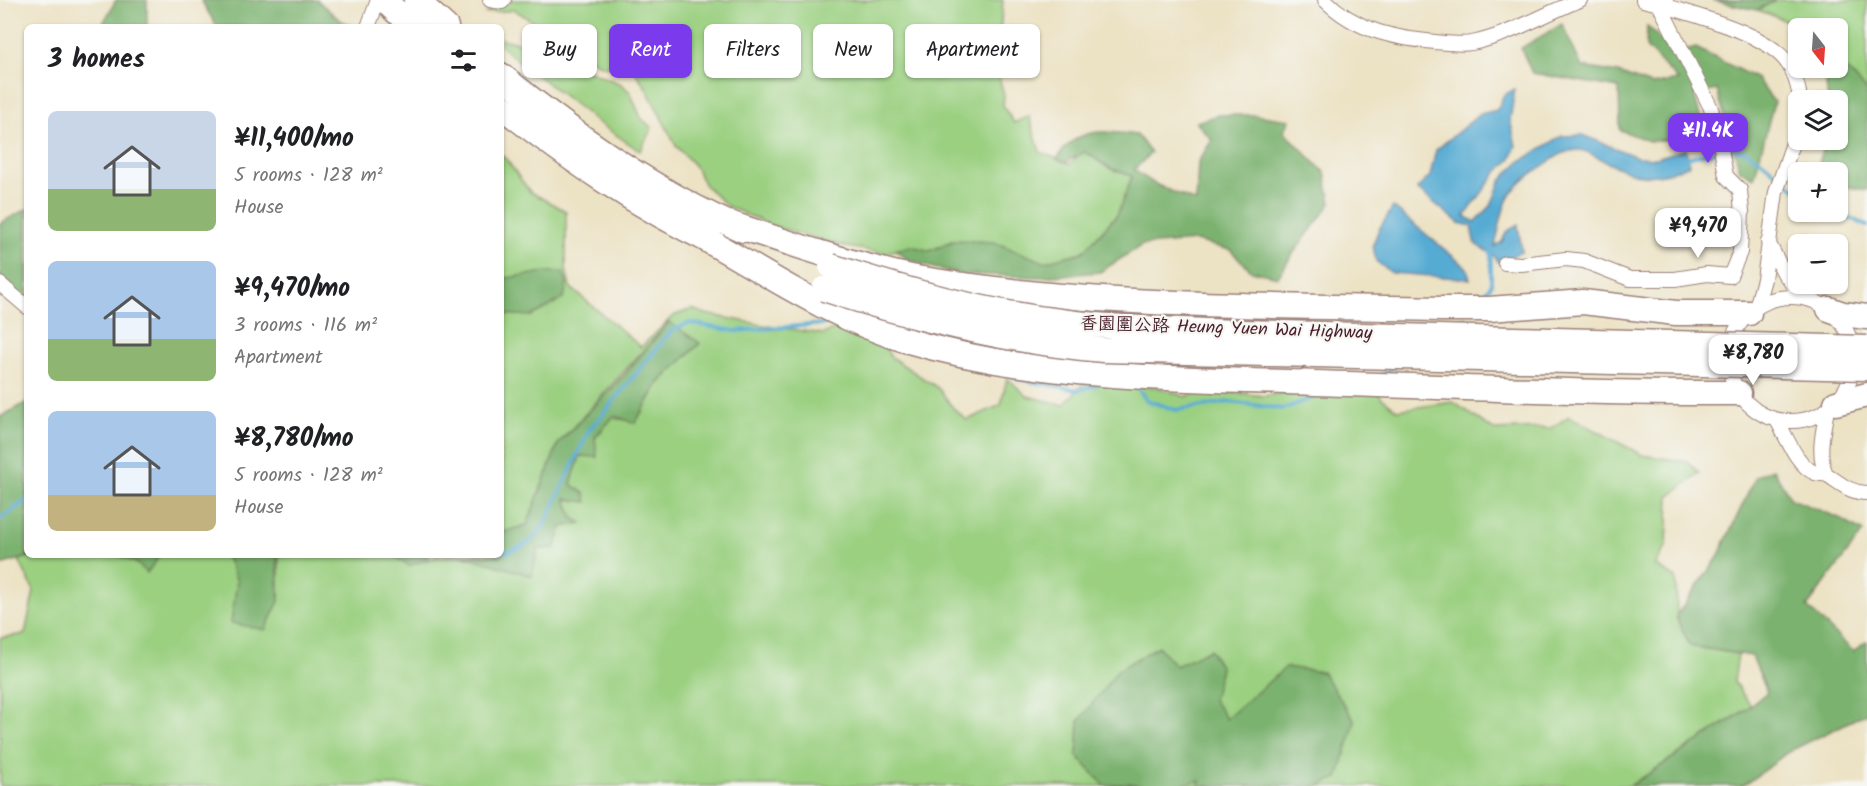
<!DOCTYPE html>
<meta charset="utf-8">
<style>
:root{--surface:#fff;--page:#f6f6f6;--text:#202124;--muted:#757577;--accent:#7c3aed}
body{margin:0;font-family:Kalam,"LXGW WenKai TC",sans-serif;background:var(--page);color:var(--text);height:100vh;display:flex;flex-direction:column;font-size:22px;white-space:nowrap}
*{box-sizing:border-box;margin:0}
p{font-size:20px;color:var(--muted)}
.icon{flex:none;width:33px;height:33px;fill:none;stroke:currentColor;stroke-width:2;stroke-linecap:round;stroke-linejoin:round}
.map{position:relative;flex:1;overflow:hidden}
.sheet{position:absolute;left:24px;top:24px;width:480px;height:534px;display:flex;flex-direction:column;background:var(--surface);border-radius:9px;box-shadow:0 2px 4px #0004}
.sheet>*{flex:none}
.banner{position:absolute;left:522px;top:24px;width:570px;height:54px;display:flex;gap:12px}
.needle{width:39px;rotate:163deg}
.buttons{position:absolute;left:1788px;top:18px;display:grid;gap:12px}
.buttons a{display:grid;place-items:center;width:60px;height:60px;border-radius:9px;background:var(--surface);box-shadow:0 2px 4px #0004;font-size:30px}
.price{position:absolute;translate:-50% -51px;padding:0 14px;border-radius:12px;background:#fff;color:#222;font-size:20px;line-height:39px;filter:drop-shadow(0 2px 3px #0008)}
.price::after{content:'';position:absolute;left:50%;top:36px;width:18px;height:14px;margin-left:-9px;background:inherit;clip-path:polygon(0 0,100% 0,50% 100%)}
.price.current{background:var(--accent);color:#fff}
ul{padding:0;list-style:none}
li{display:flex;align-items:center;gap:18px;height:150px;padding:0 24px}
li span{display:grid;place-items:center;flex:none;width:168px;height:120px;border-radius:9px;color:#555}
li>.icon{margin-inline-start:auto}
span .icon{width:72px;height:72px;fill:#fffc;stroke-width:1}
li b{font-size:26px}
h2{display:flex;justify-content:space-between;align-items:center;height:72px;padding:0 24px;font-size:26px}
.chip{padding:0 21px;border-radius:9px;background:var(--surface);box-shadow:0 2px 4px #0004;font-size:21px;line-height:54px}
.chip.current{background:var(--accent);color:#fff}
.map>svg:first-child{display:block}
</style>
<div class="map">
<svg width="1867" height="786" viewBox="0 0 1867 786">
<rect width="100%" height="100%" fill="#f6f6f2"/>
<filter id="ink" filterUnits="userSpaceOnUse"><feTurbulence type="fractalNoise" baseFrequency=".0167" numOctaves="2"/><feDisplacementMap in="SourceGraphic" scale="12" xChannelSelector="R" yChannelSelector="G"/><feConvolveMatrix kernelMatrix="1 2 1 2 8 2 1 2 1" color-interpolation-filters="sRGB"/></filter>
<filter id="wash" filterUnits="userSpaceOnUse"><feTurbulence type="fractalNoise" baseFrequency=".008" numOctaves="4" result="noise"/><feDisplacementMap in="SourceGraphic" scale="24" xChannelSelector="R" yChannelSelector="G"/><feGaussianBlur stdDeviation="1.35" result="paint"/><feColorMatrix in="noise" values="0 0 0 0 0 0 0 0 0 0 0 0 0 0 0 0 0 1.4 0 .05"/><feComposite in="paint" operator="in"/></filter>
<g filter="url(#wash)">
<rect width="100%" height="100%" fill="#ece2c4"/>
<path fill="#9bd081" stroke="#727856" stroke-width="1.5" d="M504 0H1003L998 52 999 77 1004 96 1003 106 1014 123 1029 116 1040 152 1070 164 1083 150 1108 168 1132 176 1120 211 1083 252 1044 262 993 244 953 240 930 251 911 246 884 253 847 247 775 227 727 206 705 185 694 165 676 146 645 86 632 68 602 66 515 10 486 13Z
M1776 0H1867V96L1838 64V28H1805L1758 10Z
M501 39 524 44 621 84 630 92 641 118 652 128 640 151 600 124 505 50 501 45Z
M501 155 506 159 530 192 566 211V269L570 287 641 347 673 316 692 309 706 314 763 325 823 334 871 315 870 325 891 357 938 388 954 409 967 420 1001 405 1007 378 1027 396 1064 405 1086 380 1157 387 1186 397 1202 389 1264 396 1372 377 1381 397 1397 410 1453 402 1494 430 1551 428 1569 416 1642 455 1688 462 1699 473 1669 497 1667 545 1655 565 1676 578 1677 619 1690 646 1738 654 1734 682 1751 706 1630 786H0V638L25 634 34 591 19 560 35 555H227L279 597V555H395L409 565 438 557 462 555 530 575 538 550 555 547 565 494 580 456 612 418 636 421 659 383 698 345 668 323 558 444 527 525 501 533Z"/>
<path fill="#7cb26f" stroke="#63684d" stroke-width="1.5" d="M116 0H147V27H101Z
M201 0H317L340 20 354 27H217Z
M1711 0H1776L1757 10Z
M1562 24 1582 67 1618 73 1651 85 1678 80 1646 47 1647 26 1674 53 1696 48 1757 79 1774 102 1754 178 1740 170 1717 90 1694 94 1706 137 1649 141 1620 130 1619 88 1532 73 1521 48Z
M1838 60 1867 91V190L1838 185V172H1817L1825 140H1838V100H1828L1824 68H1838Z
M1218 115H1254L1290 120 1284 131 1325 173 1331 203 1294 252 1278 277 1252 271 1230 250 1196 241 1142 245 1100 272 1040 277 962 274 934 268 907 259 896 250 911 246 930 251 956 240 994 242 1044 262 1083 252 1117 215 1132 176 1112 169 1085 152 1065 162 1057 159C1077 126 1103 131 1137 135L1151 153 1134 170 1155 184 1196 202 1198 162 1212 140 1196 122Z
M27 209V301L0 277V223Z
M546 272H563L567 283 564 298 532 316 501 314V279Z
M669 322 700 343 659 383 635 423 614 416 595 437 597 457 580 456 571 484 585 494 587 502 566 499 573 518 582 523 562 527 555 548 538 549 532 576 462 555H501V533L527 525 558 444 623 376Z
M27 402V555H35L0 565V417Z
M1773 469 1791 499 1837 517 1863 532 1807 607 1853 651 1867 641V713L1788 752 1743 786H1630L1740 714 1767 692 1752 656 1690 646 1676 616 1717 559 1756 476Z
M118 555H160L147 573 136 563Z
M226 555H277L279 601 265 630 231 623 237 581Z
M393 555H429L428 560 409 566Z
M1158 646 1176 666 1210 649 1221 668 1213 699 1226 719 1286 667 1322 672 1355 721 1338 778 1318 786H1199L1200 781 1171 786H1141L1129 783 1105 786 1077 756 1079 721 1118 670Z"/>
<path fill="#57abd3" stroke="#50657f" stroke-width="1.5" d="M1515 89 1510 120 1516 146 1510 160 1497 172 1465 216 1475 222 1491 206 1500 182 1509 172 1519 162 1562 136 1583 135 1637 157 1656 158 1686 149 1689 165C1653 181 1640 178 1606 162 1598 158 1588 151 1580 150 1567 149 1557 156 1547 163 1504 192 1506 197 1495 246L1502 242 1506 232 1518 225 1522 252 1515 254 1505 263 1498 262C1489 243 1472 257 1472 226L1459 223 1417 189 1430 176 1436 150 1480 114 1497 110 1504 95Z
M1393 207 1467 268 1470 279 1392 273 1376 261 1373 245 1378 231Z"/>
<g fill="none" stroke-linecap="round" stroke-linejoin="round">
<path stroke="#57abd3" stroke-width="4" d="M1725 149C1747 146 1762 161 1778 175
M1684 158 1718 151
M1783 180 1798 191
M1830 212 1839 215H1844L1867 226
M1479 301 1491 285V250
M1452 328 1465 318
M1009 373 1018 379 1078 390 1097 385
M1382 375 1396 366
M1136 385 1146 400 1176 410 1230 402 1283 409 1322 394
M0 519 27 500
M501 551 506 552 519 548 534 539 546 522 590 428 599 419 671 331 689 323 735 331 836 323"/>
</g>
</g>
<g filter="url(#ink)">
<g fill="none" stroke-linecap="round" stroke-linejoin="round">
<g stroke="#9b8078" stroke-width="16">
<path id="street" d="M490 0 502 2 504 0
M1325 0C1356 31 1394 38 1435 42 1447 43 1461 45 1472 43 1508 36 1546 13 1580 0
M1643 0 1659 4 1666 0
M1659 4C1695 16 1767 32 1789 65 1795 76 1799 88 1800 100
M368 27 378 0
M1768 242 1784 273 1803 298
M1505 263 1521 264 1566 259 1584 261 1630 279H1675L1707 274 1730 276 1740 252 1742 212 1740 190 1726 176 1717 126 1710 106 1659 4
M0 284 27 307
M1729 359a62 62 0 1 1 124 0a62 62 0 1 1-124 0Z
M1756 308 1764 279 1776 192 1798 129
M1777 420C1786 436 1797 466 1815 473 1820 475 1824 473 1829 476 1841 484 1851 493 1867 493
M1826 474C1817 454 1823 431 1827 410"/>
</g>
<g stroke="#9b8078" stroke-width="27">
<path id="highway" d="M384 0 413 27
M416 0 446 27
M501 75C575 135 655 192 743 230
M501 106C568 158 637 207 714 243
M729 223C789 243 850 264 911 277 947 284 983 287 1019 292 1160 307 1303 306 1444 309H1489L1583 302 1676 313H1749
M700 236C766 273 832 318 905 340 1041 380 1175 378 1315 383 1456 387 1597 394 1739 393
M1829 309 1843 314 1867 317
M1836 403 1867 395"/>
</g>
<use href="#street" stroke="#fff" stroke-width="14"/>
<use href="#highway" stroke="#fff" stroke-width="24"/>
<g stroke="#9b8078" stroke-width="27" stroke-linecap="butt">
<path id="highway-bridge" d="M831 266C908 291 987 313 1068 322 1113 328 1159 329 1205 331L1867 348
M824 289C915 319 1007 342 1103 350L1867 368"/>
</g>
<use href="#highway-bridge" stroke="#fff" stroke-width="24"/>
</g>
</g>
<g text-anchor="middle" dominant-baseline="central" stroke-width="4.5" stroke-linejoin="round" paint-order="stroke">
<g font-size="18" fill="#4a1f2b" stroke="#f6f6f2">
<text transform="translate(1226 329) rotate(2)">香園圍公路 Heung Yuen Wai Highway</text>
</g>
</g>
</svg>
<div class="buttons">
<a><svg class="needle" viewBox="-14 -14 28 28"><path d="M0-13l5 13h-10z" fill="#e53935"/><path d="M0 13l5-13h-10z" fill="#757577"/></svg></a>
<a><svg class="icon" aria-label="layers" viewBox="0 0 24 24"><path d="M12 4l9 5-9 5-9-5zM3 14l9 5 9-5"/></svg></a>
<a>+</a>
<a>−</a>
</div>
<b class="price current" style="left:1708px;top:164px">¥11.4K</b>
<b class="price" style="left:1698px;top:259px">¥9,470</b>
<b class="price" style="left:1753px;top:386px">¥8,780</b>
<div class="banner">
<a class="chip">Buy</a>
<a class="chip current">Rent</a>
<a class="chip">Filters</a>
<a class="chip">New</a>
<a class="chip">Apartment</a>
</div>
<section class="sheet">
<h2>3 homes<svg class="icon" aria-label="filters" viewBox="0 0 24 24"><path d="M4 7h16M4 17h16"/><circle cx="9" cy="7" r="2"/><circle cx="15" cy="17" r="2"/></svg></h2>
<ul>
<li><span style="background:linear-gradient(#c9d6e8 65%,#8fb573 0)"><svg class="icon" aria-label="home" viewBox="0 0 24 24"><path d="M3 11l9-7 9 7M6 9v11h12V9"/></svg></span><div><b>¥11,400/mo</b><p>5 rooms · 128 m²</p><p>House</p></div></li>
<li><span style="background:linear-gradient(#a9c7e8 65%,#8fb573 0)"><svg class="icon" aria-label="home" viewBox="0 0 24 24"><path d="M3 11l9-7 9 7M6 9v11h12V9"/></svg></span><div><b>¥9,470/mo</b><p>3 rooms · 116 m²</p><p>Apartment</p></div></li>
<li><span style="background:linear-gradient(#a9c7e8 70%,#c2b280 0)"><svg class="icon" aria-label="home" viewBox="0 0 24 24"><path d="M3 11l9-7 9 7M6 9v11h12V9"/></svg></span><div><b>¥8,780/mo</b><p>5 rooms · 128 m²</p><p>House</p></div></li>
</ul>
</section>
</div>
